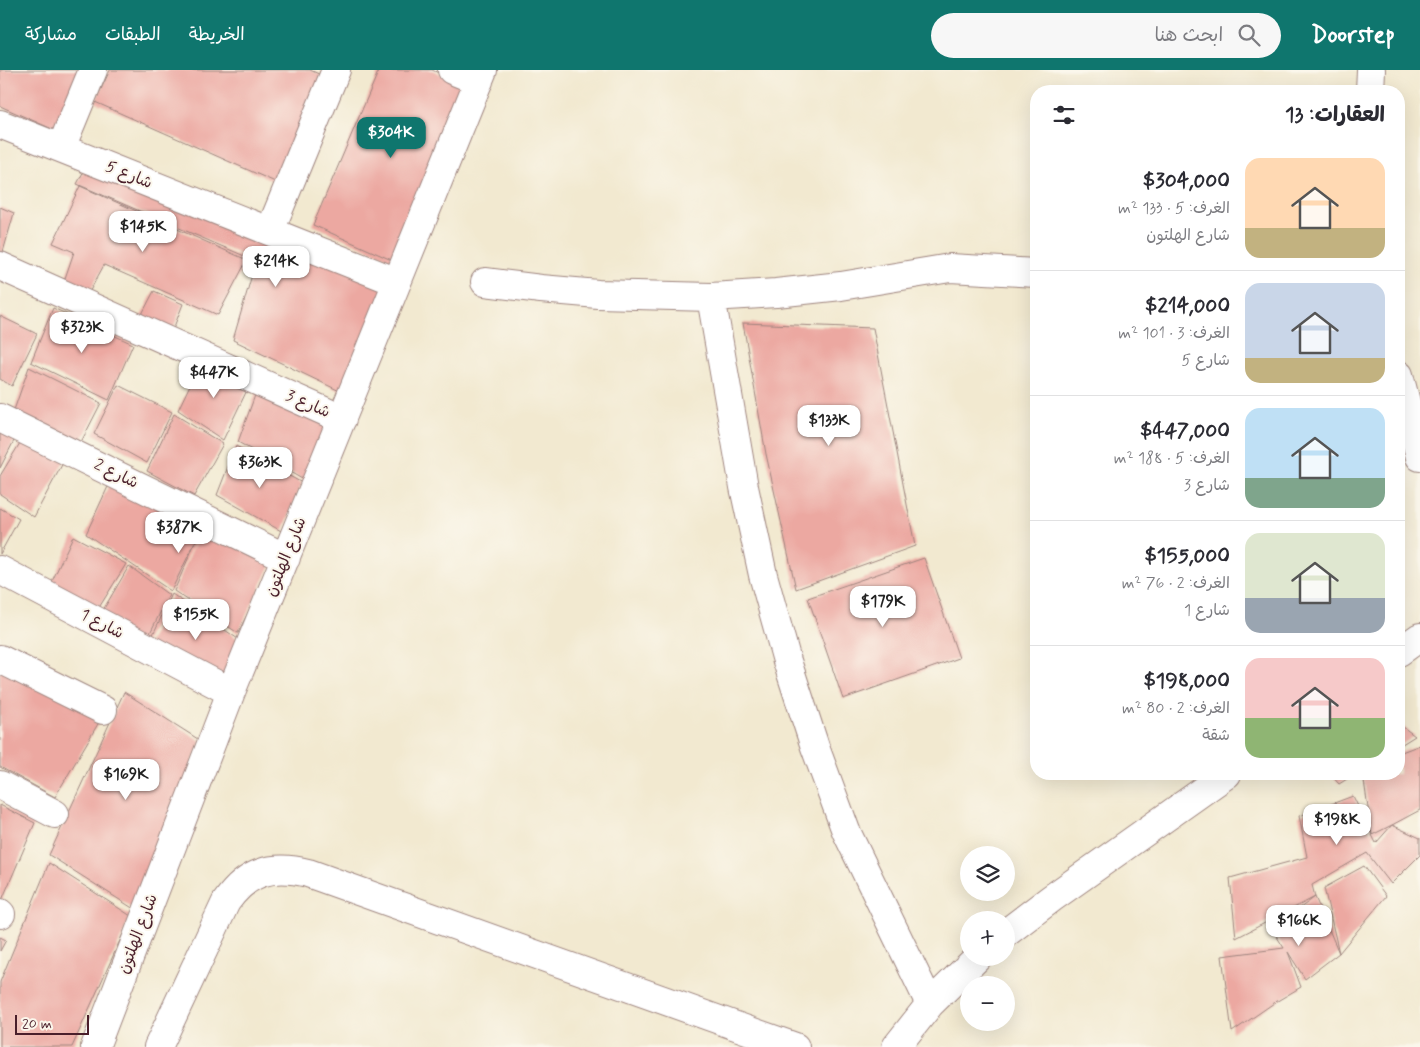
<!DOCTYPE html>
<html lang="ar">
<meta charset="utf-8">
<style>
:root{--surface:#fff;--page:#f7f7f7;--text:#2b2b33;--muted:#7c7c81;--line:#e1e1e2;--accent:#0f766e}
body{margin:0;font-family:Mynerve,"Playpen Sans Arabic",sans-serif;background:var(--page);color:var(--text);direction:rtl;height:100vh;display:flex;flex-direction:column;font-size:19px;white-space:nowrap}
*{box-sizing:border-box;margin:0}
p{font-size:16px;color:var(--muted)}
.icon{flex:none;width:28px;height:28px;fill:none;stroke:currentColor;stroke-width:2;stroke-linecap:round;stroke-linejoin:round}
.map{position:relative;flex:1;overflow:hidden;direction:ltr}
.sheet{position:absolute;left:1030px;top:15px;width:375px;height:695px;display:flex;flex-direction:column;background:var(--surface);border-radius:20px;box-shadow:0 5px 20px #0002;direction:rtl}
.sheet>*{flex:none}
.fabs{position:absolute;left:960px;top:776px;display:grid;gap:10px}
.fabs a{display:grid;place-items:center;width:55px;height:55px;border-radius:50%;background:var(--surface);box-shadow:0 5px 20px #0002;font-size:25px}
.scale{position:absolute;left:15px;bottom:12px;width:74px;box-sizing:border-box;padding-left:5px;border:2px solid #4a1f2b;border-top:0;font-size:14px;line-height:18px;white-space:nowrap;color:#4a1f2b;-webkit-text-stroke:4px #fbf7ec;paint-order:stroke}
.price{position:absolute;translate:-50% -42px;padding:0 11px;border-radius:10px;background:#fff;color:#222;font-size:16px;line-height:32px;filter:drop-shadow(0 1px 2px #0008)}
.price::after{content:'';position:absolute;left:50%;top:30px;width:15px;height:11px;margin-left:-8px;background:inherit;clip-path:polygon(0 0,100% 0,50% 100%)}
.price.selected{background:var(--accent);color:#fff}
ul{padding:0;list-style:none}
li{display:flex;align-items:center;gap:15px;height:125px;padding:0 20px}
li+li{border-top:1px solid var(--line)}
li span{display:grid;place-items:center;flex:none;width:140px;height:100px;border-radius:15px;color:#555}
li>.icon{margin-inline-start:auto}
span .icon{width:60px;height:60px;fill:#fffc;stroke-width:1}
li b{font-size:21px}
h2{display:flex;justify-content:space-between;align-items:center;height:60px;padding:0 20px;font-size:21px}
header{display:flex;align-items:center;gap:30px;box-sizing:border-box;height:70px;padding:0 25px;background:var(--accent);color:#fff}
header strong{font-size:24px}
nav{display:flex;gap:28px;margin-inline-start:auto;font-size:18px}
.search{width:350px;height:45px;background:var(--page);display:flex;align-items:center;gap:12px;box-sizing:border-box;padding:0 18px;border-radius:28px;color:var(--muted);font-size:19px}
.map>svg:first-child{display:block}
</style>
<header>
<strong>Doorstep</strong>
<div class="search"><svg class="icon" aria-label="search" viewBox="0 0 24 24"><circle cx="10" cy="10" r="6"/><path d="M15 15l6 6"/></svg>ابحث هنا</div>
<nav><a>الخريطة</a><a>الطبقات</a><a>مشاركة</a></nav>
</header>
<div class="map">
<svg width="1420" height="977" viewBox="0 0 1420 977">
<rect width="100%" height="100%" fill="#fbf7ec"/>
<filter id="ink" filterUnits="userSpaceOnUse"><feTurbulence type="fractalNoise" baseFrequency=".02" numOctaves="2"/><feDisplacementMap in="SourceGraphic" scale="10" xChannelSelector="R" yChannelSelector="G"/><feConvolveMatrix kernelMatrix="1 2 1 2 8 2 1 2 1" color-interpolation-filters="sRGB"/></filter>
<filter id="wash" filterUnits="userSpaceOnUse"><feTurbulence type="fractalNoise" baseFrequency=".0096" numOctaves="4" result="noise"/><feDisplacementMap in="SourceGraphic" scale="20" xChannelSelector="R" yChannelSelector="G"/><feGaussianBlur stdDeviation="1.12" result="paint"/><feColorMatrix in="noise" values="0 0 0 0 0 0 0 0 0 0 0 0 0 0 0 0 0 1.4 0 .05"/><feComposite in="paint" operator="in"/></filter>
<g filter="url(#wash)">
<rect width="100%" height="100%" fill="#f2e9d0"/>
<g id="blocks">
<path fill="#eca8a1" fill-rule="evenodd" d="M0 0H84L59 62 0 36Z
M110 0H310L321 5 282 115 95 32Z
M379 0H432L469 16 396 192 313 155Z
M88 93 390 215 348 325 233 270 256 191 77 114Z
M80 116 247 190 218 245 104 195 86 228 62 217 74 182 53 173Z
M0 137 14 143 1 189H0Z
M154 221 183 234 170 267 140 248Z
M53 238 133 274 109 330 31 292Z
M0 246 37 264 12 316 0 309Z
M743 253 873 258 915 476 796 519 766 384Z
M201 292 250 314 223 370 178 340Z
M29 297 101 333 77 380 12 346Z
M118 315 172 342 147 393 94 364Z
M258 317 336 354 309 413 238 372Z
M174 344 223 374 194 426 147 401Z
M0 353 18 363 0 398Z
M23 368 64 391 34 447 0 424V406Z
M236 376 302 413 283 462 217 425Z
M112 408 271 495 238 563 174 521 199 464 171 521 86 464Z
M0 438 19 449 0 484Z
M73 466 126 494 95 544 48 520Z
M924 488 959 588 843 629 808 528Z
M129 496 169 525 145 573 99 547Z
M172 524 244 573 224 614 148 575Z
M0 593 102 647 55 727 0 697Z
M124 622 201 671 134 839 49 785Z
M1399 654 1415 666 1399 676Z
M1420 675V740L1392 755 1420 768V785L1391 814 1367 783 1312 815 1315 827 1236 868 1230 808 1307 787 1299 746 1353 726 1372 765 1363 704H1399V683ZM1392 755 1376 773 1372 765Z
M1330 704H1355L1339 714Z
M0 735 35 753 2 830 0 828Z
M49 793 131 846 72 977H0V912Z
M1364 796 1386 826 1339 883 1305 909 1288 882 1301 917 1274 933 1232 962 1222 886 1284 878 1272 859 1315 827 1339 883 1324 818Z
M0 867 6 870 0 881Z"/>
</g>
</g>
<g filter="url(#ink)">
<use href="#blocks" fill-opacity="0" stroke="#9e847e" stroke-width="1"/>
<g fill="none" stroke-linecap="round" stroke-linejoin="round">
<g stroke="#9e847e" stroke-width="30">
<path id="minor" d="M452 0 479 11
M1370 21 1371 0
M0 54 397 212
M61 78 93 0
M270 161 336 0
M0 196 342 349
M485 212 541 219 598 224 711 227 776 223 841 216 950 198 1036 203
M711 227 744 417 763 505 787 591 815 677 846 761 930 934
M1399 305 1420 387
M0 348 286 488
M0 500 231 622
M1399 582 1420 567
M0 589 103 640
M0 715 55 744
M0 843 1 844
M1006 863 1052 828 1227 704
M95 977 231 622 483 0
M158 977 226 832C247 802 271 794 308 803L795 977
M896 977 930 934 977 888"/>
</g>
<use href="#minor" stroke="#fff" stroke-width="28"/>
</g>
</g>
<g text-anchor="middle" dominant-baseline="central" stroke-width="4" stroke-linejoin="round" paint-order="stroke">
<g font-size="16" fill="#4a1f2b" stroke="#fbf7ec">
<text transform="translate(129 105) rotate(22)">شارع 5</text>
<text transform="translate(308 334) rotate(24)">شارع 3</text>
<text transform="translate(116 404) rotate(26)">شارع 2</text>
<text transform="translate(286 487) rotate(-68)">شارع الهلتون</text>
<text transform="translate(102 554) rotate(28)">شارع 1</text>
<text transform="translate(138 864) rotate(-69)">شارع الهلتون</text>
</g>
</g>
</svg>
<div class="fabs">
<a><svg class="icon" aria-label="layers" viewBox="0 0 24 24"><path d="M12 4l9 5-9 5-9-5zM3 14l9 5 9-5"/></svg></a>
<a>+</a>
<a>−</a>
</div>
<div class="scale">20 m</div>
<b class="price selected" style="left:391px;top:89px">$304K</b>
<b class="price" style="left:143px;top:183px">$145K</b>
<b class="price" style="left:276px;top:218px">$214K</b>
<b class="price" style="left:82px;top:284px">$323K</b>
<b class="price" style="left:214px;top:329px">$447K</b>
<b class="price" style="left:829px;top:377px">$133K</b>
<b class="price" style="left:260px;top:419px">$363K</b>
<b class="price" style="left:179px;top:484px">$387K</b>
<b class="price" style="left:883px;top:558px">$179K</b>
<b class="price" style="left:196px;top:571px">$155K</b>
<b class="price" style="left:126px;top:731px">$169K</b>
<b class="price" style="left:1337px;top:776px">$198K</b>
<b class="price" style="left:1299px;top:877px">$166K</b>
<section class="sheet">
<h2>العقارات: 13<svg class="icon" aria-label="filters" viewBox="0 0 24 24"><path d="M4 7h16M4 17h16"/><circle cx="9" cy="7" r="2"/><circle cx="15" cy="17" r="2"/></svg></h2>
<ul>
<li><span style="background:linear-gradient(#ffd9b3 70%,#c2b280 0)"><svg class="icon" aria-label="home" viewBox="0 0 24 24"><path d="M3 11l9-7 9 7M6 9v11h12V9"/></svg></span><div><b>$304,000</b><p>الغرف: 5 · 133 m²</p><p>شارع الهلتون</p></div></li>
<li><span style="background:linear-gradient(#c9d6e8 75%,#c2b280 0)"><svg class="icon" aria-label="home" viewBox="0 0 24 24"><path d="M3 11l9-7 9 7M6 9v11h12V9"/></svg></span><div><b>$214,000</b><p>الغرف: 3 · 101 m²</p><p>شارع 5</p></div></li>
<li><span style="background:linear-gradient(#bfe0f5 70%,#7fa58c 0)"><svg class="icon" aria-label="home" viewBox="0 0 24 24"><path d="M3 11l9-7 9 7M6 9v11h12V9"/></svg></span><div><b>$447,000</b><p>الغرف: 5 · 188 m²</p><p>شارع 3</p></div></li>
<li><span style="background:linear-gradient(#dfe7d0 65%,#9aa5b1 0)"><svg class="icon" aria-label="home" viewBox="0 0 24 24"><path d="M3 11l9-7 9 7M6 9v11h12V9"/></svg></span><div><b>$155,000</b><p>الغرف: 2 · 76 m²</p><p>شارع 1</p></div></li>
<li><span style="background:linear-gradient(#f6c9c9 60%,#8fb573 0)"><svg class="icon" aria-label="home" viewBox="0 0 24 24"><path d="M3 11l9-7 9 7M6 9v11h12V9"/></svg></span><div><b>$198,000</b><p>الغرف: 2 · 80 m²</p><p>شقة</p></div></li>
</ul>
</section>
</div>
